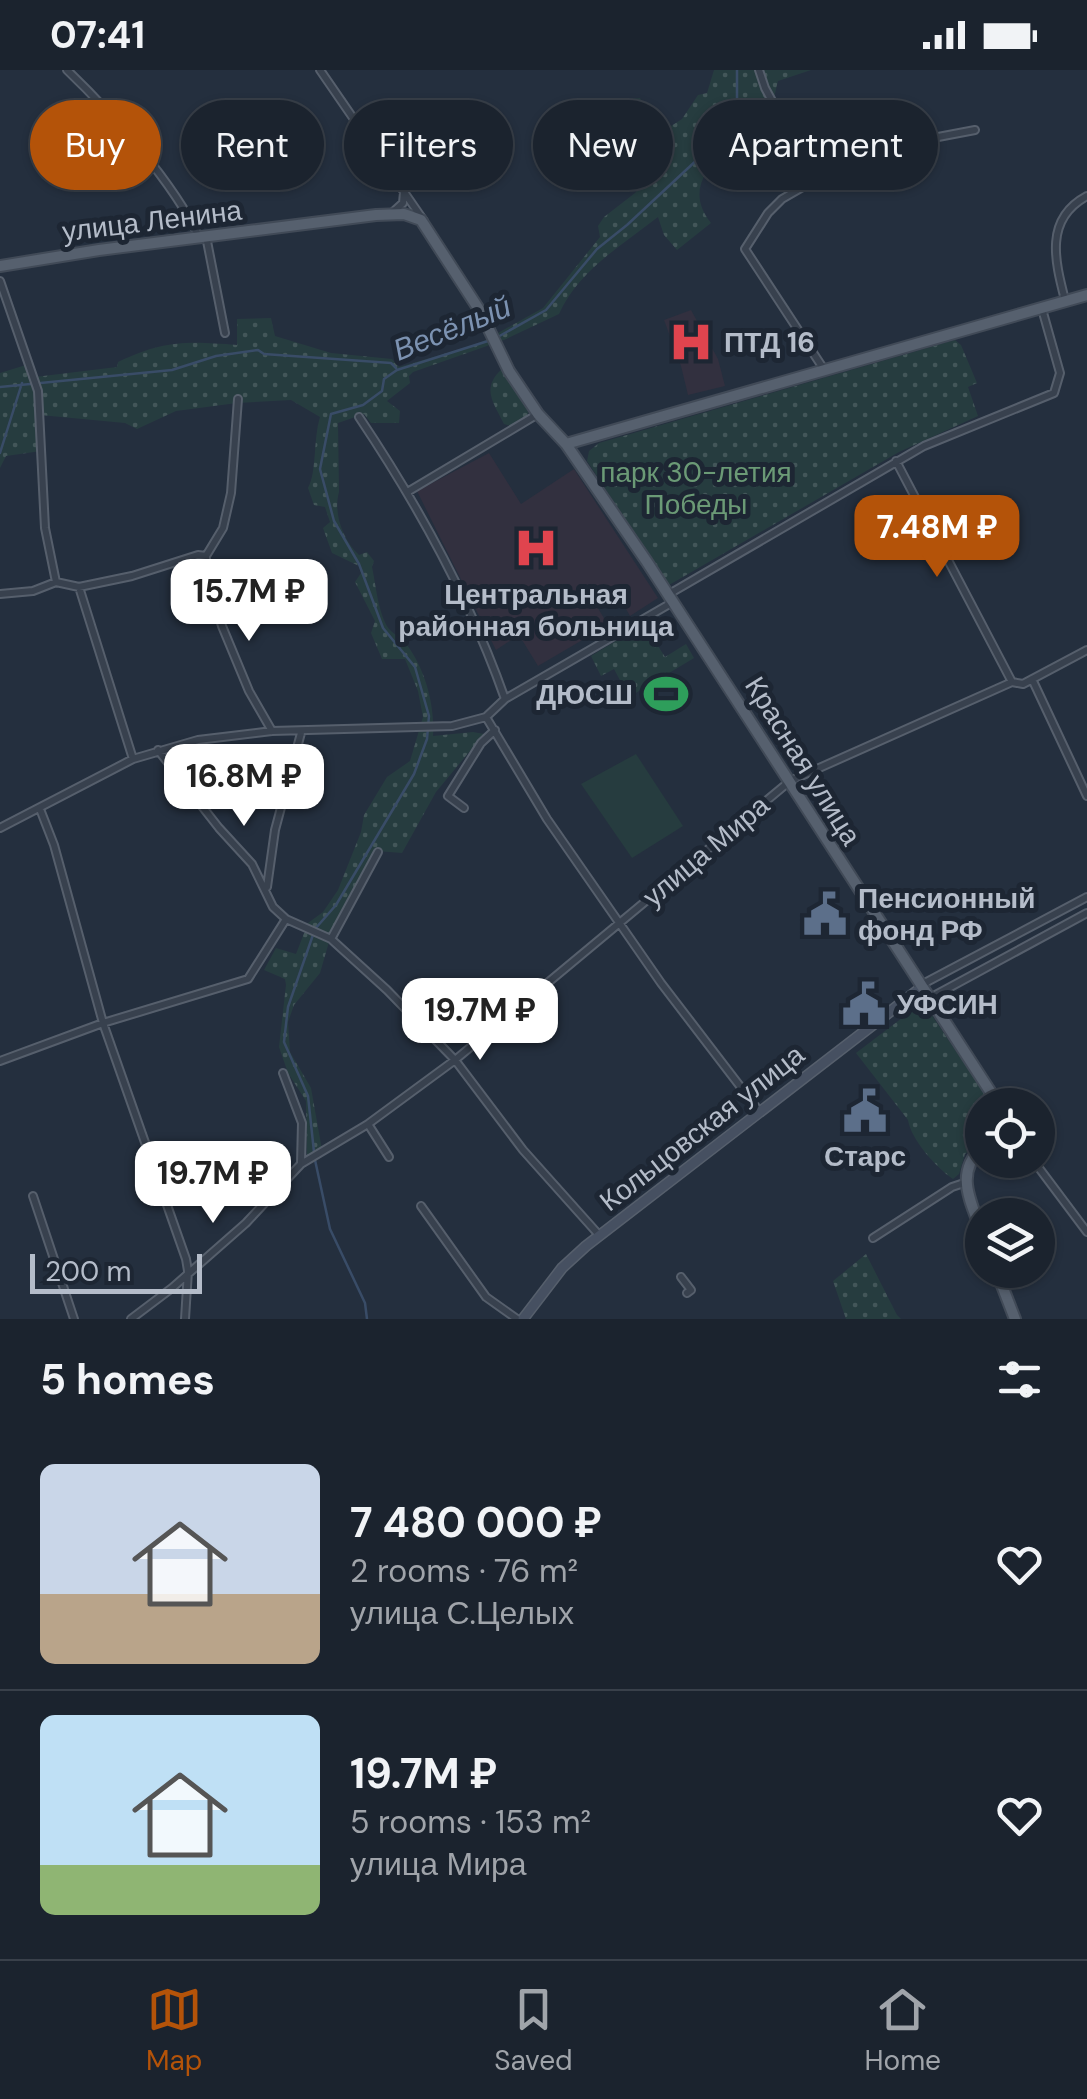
<!DOCTYPE html>
<meta charset="utf-8">
<style>
:root{--surface:#1b232e;--page:#282f3a;--text:#f1f3f6;--muted:#a0a4aa;--line:#39404a;--accent:#b45309}
body{margin:0;font-family:"DM Sans",sans-serif;background:var(--page);color:var(--text);height:100vh;display:flex;flex-direction:column;font-size:38px;white-space:nowrap}
*{box-sizing:border-box;margin:0}
p{font-size:32px;color:var(--muted)}
.icon{flex:none;width:55px;height:55px;fill:none;stroke:currentColor;stroke-width:2;stroke-linecap:round;stroke-linejoin:round}
.map{position:relative;height:1249px;overflow:hidden}
.side{display:flex;flex-direction:column;background:var(--surface);flex:1}
.side>*{flex:none}
.banner{position:absolute;left:30px;top:30px;width:1028px;height:90px;display:flex;gap:20px}
.tools{position:absolute;left:965px;top:1018px;display:grid;gap:20px}
.tools a{display:grid;place-items:center;width:90px;height:90px;border-radius:50%;background:var(--surface);box-shadow:0 2px 8px #0004,0 0 0 2px var(--line);font-size:50px}
.scale{position:absolute;left:30px;bottom:25px;width:172px;box-sizing:border-box;padding-left:10px;border:5px solid #b4bcc9;border-top:0;font-size:28px;line-height:35px;white-space:nowrap;color:#b4bcc9;-webkit-text-stroke:8px #1d2633;paint-order:stroke}
.price{position:absolute;translate:-50% -85px;padding:0 22px;border-radius:20px;background:#fff;color:#222;font-size:32px;line-height:65px;filter:drop-shadow(0 2px 5px #0008)}
.price::after{content:'';position:absolute;left:50%;top:60px;width:30px;height:22px;margin-left:-15px;background:inherit;clip-path:polygon(0 0,100% 0,50% 100%)}
.price.active{background:var(--accent);color:#fff}
ul{padding:0;list-style:none}
li{display:flex;align-items:center;gap:30px;height:250px;padding:0 40px}
li+li{border-top:2px solid var(--line)}
li span{display:grid;place-items:center;flex:none;width:280px;height:200px;border-radius:15px;color:#555}
li>.icon{margin-inline-start:auto}
span .icon{width:120px;height:120px;fill:#fffc;stroke-width:1}
li b{font-size:42px}
h2{display:flex;justify-content:space-between;align-items:center;height:120px;padding:0 40px;font-size:42px}
.pill{padding:0 35px;border-radius:45px;background:var(--surface);box-shadow:0 2px 8px #0004,0 0 0 2px var(--line);font-size:35px;line-height:90px}
.pill.active{background:var(--accent);color:#fff}
.status{display:flex;justify-content:space-between;align-items:center;height:70px;padding:0 50px;background:var(--surface);direction:ltr}
.status svg{height:28px;fill:currentColor}
.tab-bar{display:flex;justify-content:space-around;align-items:center;height:140px;border-top:2px solid var(--line);background:var(--surface);font-size:28px;color:var(--muted)}
.tab-bar a{display:grid;justify-items:center;gap:5px}
.tab-bar .active{color:var(--accent)}
.map>svg:first-child{display:block}
</style>
<div class="status"><b>07:41</b><svg viewBox="0 0 49 12"><path d="M0 12V9h3v3zM5 12V6h3v6zM10 12V3h3v9zM15 12V0h3v12zM26 1h20v11H26zM47 4h2v5h-2z"/></svg></div>
<div class="map">
<svg width="1087" height="1249" viewBox="0 0 1087 1249">
<defs>
<pattern id="grass-dots" width="8" height="8" patternUnits="userSpaceOnUse" patternTransform="scale(2.5)"><rect width="8" height="8" fill="#263c3f"/><path d="M2 2h.1M6 6h.1" fill="none" stroke="#435659" stroke-width="1.8" stroke-linecap="round"/></pattern>
</defs>
<rect width="100%" height="100%" fill="#242f3e"/>
<path fill="#32303f" d="M691 240 718 289 725 316 688 325 681 296 664 250Z
M489 383 521 434 574 399 658 528 630 546 617 523 601 522 592 528 608 555 538 596 519 565 496 580 417 421Z"/>
<path fill="url(#grass-dots)" d="M714 0H811L778 11C776 18 775 27 771 33 750 72 670 101 711 153L677 180 664 165 658 147C622 175 578 201 559 244L504 270 413 302 409 306 410 313 387 331 400 341 399 353H371L364 344 338 353 339 422C333 444 343 470 359 485L367 482 374 491 372 497C376 515 378 544 389 559 394 565 402 568 407 575 425 599 435 635 433 666L473 662 484 664 436 722 402 783 377 781 333 858 320 903 294 935 288 952 290 982 311 1018 322 1080 307 1088 306 1031 288 1003 279 977 286 915 285 909 264 900 276 878 296 884 308 853 323 842 338 820 361 762 364 745 387 707 410 691 423 647 418 621 405 589H382L371 563 375 551 355 512 361 503 359 496 332 483 323 458 330 452 325 437 314 435 308 418C317 402 313 370 320 347L291 330 237 333 176 341 137 359 125 353 40 345 41 381 6 386 0 398V303L26 295 35 307 117 297 118 292C164 270 187 271 237 275V249L271 248 275 266 331 283 392 289 399 297 478 274 543 238 600 167 598 156 604 147 635 123 655 100 607 108 657 80 663 72 652 70 643 73 625 66 607 31 640 28 651 49 668 58 682 49 698 25 707 23Z
M955 270 961 275 977 313 968 317 978 346 899 382 669 515 587 391 589 381 599 373Z
M502 299 529 341 527 346 511 356 504 354C493 332 481 318 502 299Z
M644 554 665 587 686 574 694 588 629 627 614 599 601 606 591 586Z
M923 932 992 1035H982V1070L965 1084 959 1104 953 1109C937 1098 911 1070 908 1050L856 983Z
M866 1184 897 1245 901 1249H846L833 1211Z"/>
<path fill="#263c3f" d="M636 684 683 756 632 788 581 714Z"/>
<g fill="none" stroke-linecap="round" stroke-linejoin="round">
<path stroke="#394c67" stroke-width="2.5" d="M496 268 546 240 597 179 627 155 729 60 737 47V0
M0 317 172 300 216 286 258 280 264 284 391 293 396 298
M0 383 22 313
M314 1082 308 1026 284 972 288 937 315 859 336 835 414 704 427 669 429 646 415 597 383 558 359 494 334 451 320 399 331 344 363 335 382 321 384 309 397 300 488 271
M315 1090 330 1159 365 1233 367 1249"/>
<g stroke="#565f6c" stroke-width="10">
<path id="street" d="M67 0C110 41 174 113 199 167
M320 0 424 151
M759 0 765 18 815 110
M392 143 403 133 404 122
M206 166 225 263
M0 211 38 321 45 458 56 512
M1065 230C1055 191 1044 149 1087 126
M825 301 745 179 768 143 782 129 815 110 880 78 975 60
M238 329 231 423 223 458 206 486V502L222 556 249 621 272 661
M359 347C418 435 470 529 505 629
M896 391 1012 612
M409 421 538 344
M79 517 133 689
M0 524 33 521 56 512 79 517 132 506 198 485 206 486
M669 524 924 376 1054 323 1060 303 1042 239
M1032 609 1087 726
M486 647 547 749 661 913 759 1041
M158 680 219 758 252 794 273 837 286 849 331 869 387 920 455 990 523 1080 599 1165
M464 738 448 726 481 673 495 660
M40 739 54 775 103 953 186 1189 188 1201 185 1249
M0 758 133 689 198 670 272 661 452 656 486 647 505 629 673 532
M267 817 275 760 301 663
M331 869 378 782
M921 915 1087 827
M930 928 1087 843
M0 991 103 953 248 909 286 849
M283 1003 302 1053 301 1093
M368 1054 389 1087
M1033 1090 1087 1162
M33 1126 74 1249
M421 1136 486 1227 517 1249
M873 1168 952 1117 964 1113
M681 1207 691 1220 687 1223
M131 1249 172 1218 246 1153 301 1094 368 1054 455 990 790 711 1012 612 1023 614 1087 580"/>
</g>
<g stroke="#565f6c" stroke-width="12">
<path id="secondary" d="M523 1249 562 1198 586 1176 922 917"/>
</g>
<g stroke="#414a57" stroke-width="14">
<path id="primary" d="M0 196 99 180 376 145 404 144 421 150 480 241 509 301 538 344 566 374 647 492 999 1035
M566 374 1087 225
M982 1077C954 1104 971 1131 982 1163
M996 1200 1015 1249"/>
</g>
<use href="#street" stroke="#38414e" stroke-width="6"/>
<use href="#secondary" stroke="#465061" stroke-width="9"/>
<use href="#primary" stroke="#56606e" stroke-width="10"/>
</g>
<defs>
<g id="hospital-bare" transform="scale(3.45)"><path d="M-5-5h3v3.5h4V-5h3V5h-3V1.5h-4V5h-3Z" fill="#e0444e" stroke="#1d2633" stroke-width="2.5" paint-order="stroke"/></g>
<g id="stadium-bare" transform="scale(3.45)"><path d="M0-5a6.5 5 0 1 0 0 10a6.5 5 0 1 0 0-10ZM-3.5-1.8h7v3.6h-7Z" fill="#2e9e5b" stroke="#1d2633" stroke-width="2.5" paint-order="stroke"/></g>
<g id="civic-bare" transform="scale(3.45)"><path d="M-.6-6.5H3V-4.5H.6V-3L4-1V1h2V6H-6V1h2V-1L-.6-3ZM-1.2 2.5V6h2.4V2.5Z" fill="#5c6f8a" stroke="#1d2633" stroke-width="2.5" paint-order="stroke"/></g>
</defs>
<g fill-rule="evenodd">
<use href="#hospital-bare" x="691" y="272"/>
<use href="#hospital-bare" x="536" y="478"/>
<use href="#stadium-bare" x="666" y="624"/>
<use href="#civic-bare" x="825" y="844"/>
<use href="#civic-bare" x="864" y="934"/>
<use href="#civic-bare" x="865" y="1041"/>
</g>
<g text-anchor="middle" dominant-baseline="central" stroke-width="10" stroke-linejoin="round" paint-order="stroke">
<g font-size="28" fill="#b4bcc9" stroke="#1d2633">
<text transform="translate(152 151) rotate(-7)">улица Ленина</text>
<text transform="translate(803 691) rotate(58)">Красная улица</text>
<text transform="translate(706 781) rotate(-40)">улица Мира</text>
<text transform="translate(702 1058) rotate(-38)">Кольцовская улица</text>
</g>
<g font-size="28" font-weight="bold" fill="#b4bcc9" stroke="#1d2633" text-anchor="start">
<text x="724" y="272">ПТД 16</text>
<text x="536" y="524" text-anchor="middle">Центральная<tspan x="536" dy="32">районная больница</tspan></text>
<text x="633" y="624" text-anchor="end">ДЮСШ</text>
<text x="858" y="828">Пенсионный<tspan x="858" dy="32">фонд РФ</tspan></text>
<text x="897" y="934">УФСИН</text>
<text x="865" y="1086" text-anchor="middle">Старс</text>
</g>
<g font-size="28" fill="#6b9a76" stroke="#1d2633">
<text x="696" y="402">парк 30-летия<tspan x="696" dy="32">Победы</tspan></text>
</g>
<g font-size="30" font-style="italic" fill="#7c92b1" stroke="#1d2633">
<text transform="translate(452 258) rotate(-22)">Весёлый</text>
</g>
</g>
</svg>
<div class="tools">
<a><svg class="icon" aria-label="locate" viewBox="0 0 24 24"><circle cx="12" cy="12" r="6"/><path d="M12 2v4M12 18v4M2 12h4M18 12h4"/></svg></a>
<a><svg class="icon" aria-label="layers" viewBox="0 0 24 24"><path d="M12 4l9 5-9 5-9-5zM3 14l9 5 9-5"/></svg></a>
</div>
<div class="scale">200 m</div>
<b class="price active" style="left:937px;top:510px">7.48M ₽</b>
<b class="price" style="left:249px;top:574px">15.7M ₽</b>
<b class="price" style="left:244px;top:759px">16.8M ₽</b>
<b class="price" style="left:480px;top:993px">19.7M ₽</b>
<b class="price" style="left:213px;top:1156px">19.7M ₽</b>
<div class="banner">
<a class="pill active">Buy</a>
<a class="pill">Rent</a>
<a class="pill">Filters</a>
<a class="pill">New</a>
<a class="pill">Apartment</a>
</div>
</div>
<section class="side">
<h2>5 homes<svg class="icon" aria-label="filters" viewBox="0 0 24 24"><path d="M4 7h16M4 17h16"/><circle cx="9" cy="7" r="2"/><circle cx="15" cy="17" r="2"/></svg></h2>
<ul>
<li><span style="background:linear-gradient(#c9d6e8 65%,#b9a48a 0)"><svg class="icon" aria-label="home" viewBox="0 0 24 24"><path d="M3 11l9-7 9 7M6 9v11h12V9"/></svg></span><div><b>7 480 000 ₽</b><p>2 rooms · 76 m²</p><p>улица С.Целых</p></div><svg class="icon" aria-label="heart" viewBox="0 0 24 24"><path d="M12 20l-8-8c-3-5 5-10 8-4 3-6 11-1 8 4z"/></svg></li>
<li><span style="background:linear-gradient(#bfe0f5 75%,#8fb573 0)"><svg class="icon" aria-label="home" viewBox="0 0 24 24"><path d="M3 11l9-7 9 7M6 9v11h12V9"/></svg></span><div><b>19.7M ₽</b><p>5 rooms · 153 m²</p><p>улица Мира</p></div><svg class="icon" aria-label="heart" viewBox="0 0 24 24"><path d="M12 20l-8-8c-3-5 5-10 8-4 3-6 11-1 8 4z"/></svg></li>
</ul>
</section>
<nav class="tab-bar">
<a class="active"><svg class="icon" aria-label="map" viewBox="0 0 24 24"><path d="M3 6l6-2 6 2 6-2v14l-6 2-6-2-6 2zM9 4v14M15 6v14"/></svg>Map</a>
<a><svg class="icon" aria-label="saved" viewBox="0 0 24 24"><path d="M7 4h10v16l-5-4-5 4z"/></svg>Saved</a>
<a><svg class="icon" aria-label="home" viewBox="0 0 24 24"><path d="M3 11l9-7 9 7M6 9v11h12V9"/></svg>Home</a>
</nav>
